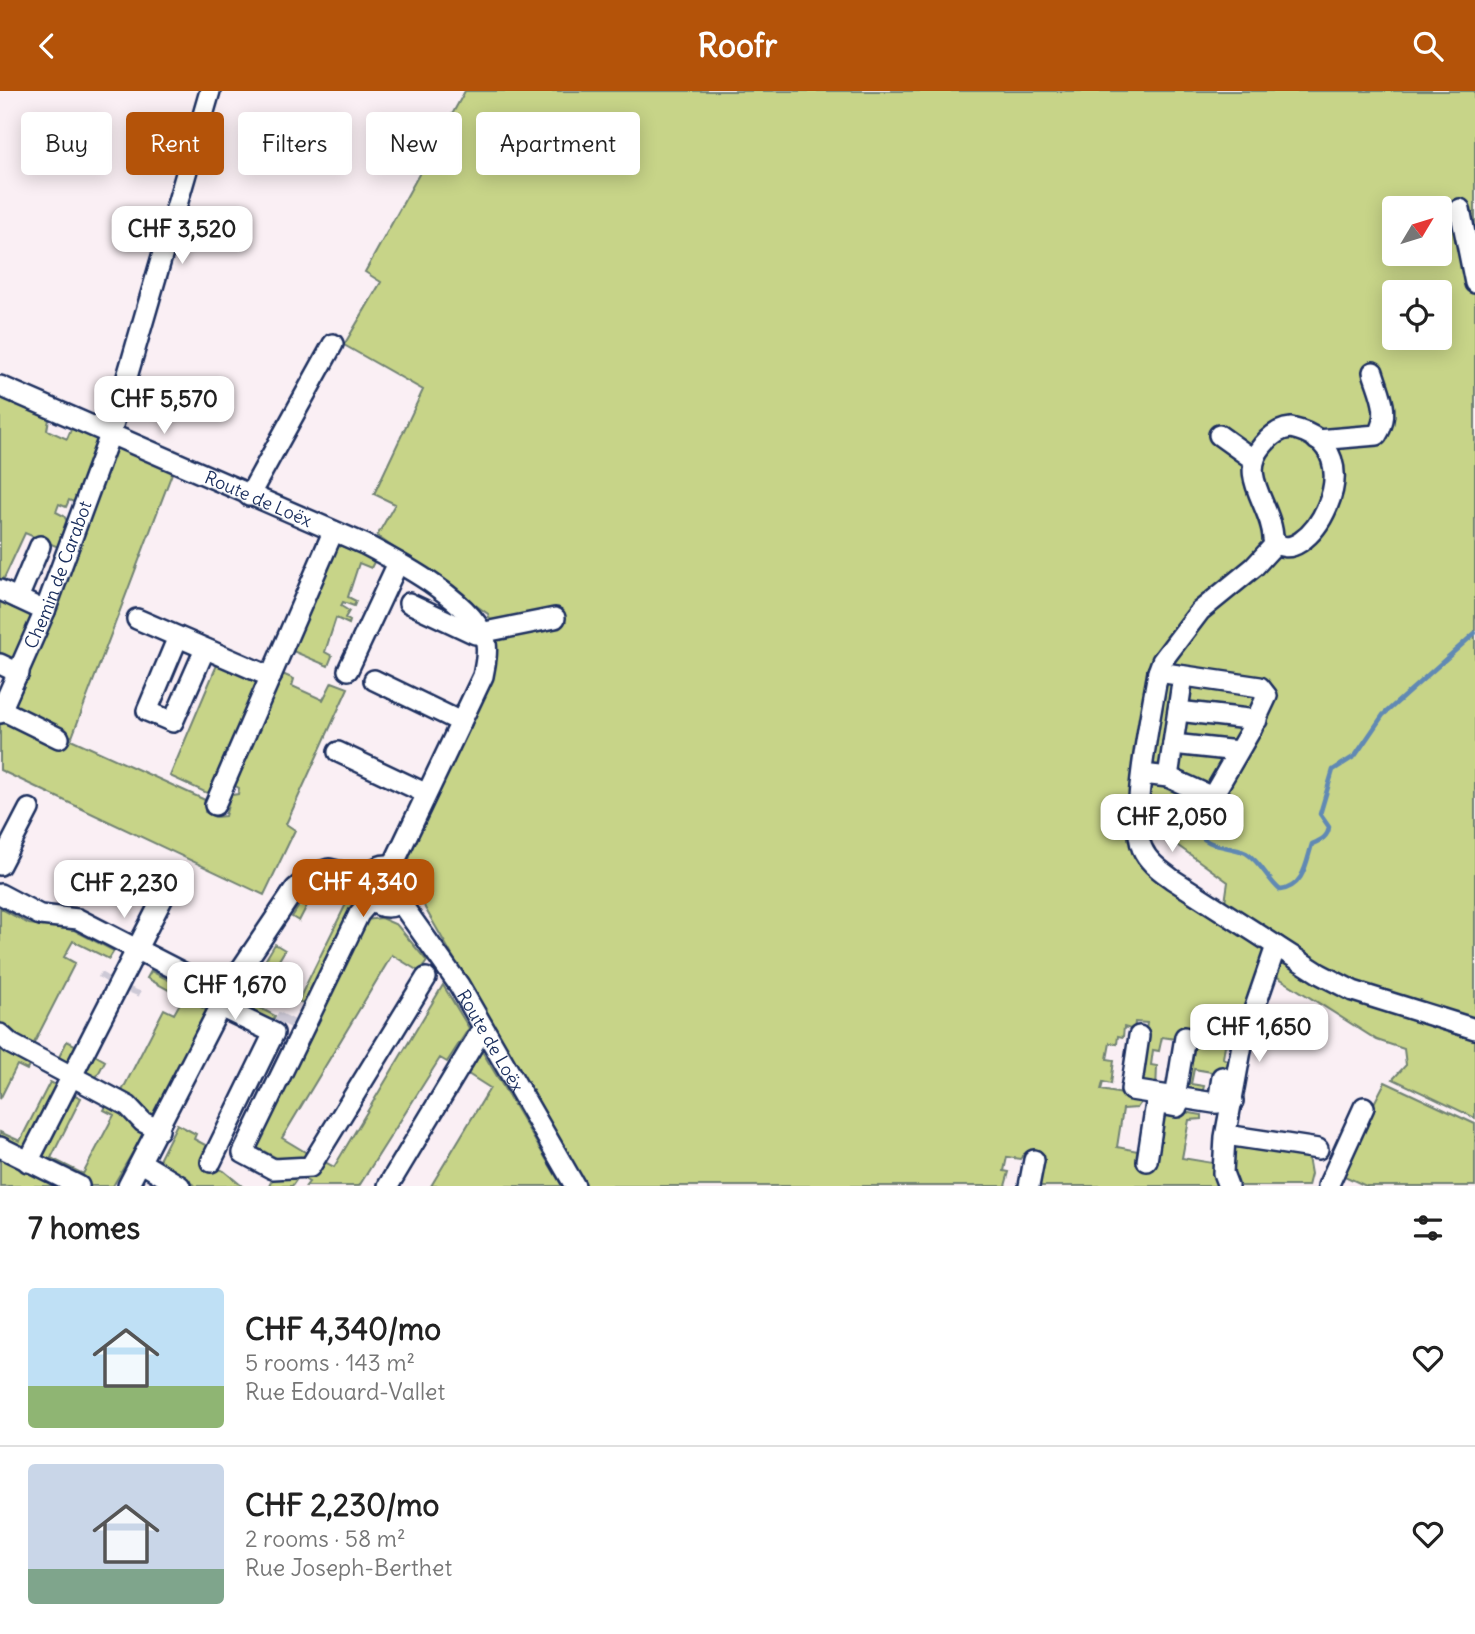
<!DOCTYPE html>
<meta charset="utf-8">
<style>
:root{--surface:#fff;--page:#f6f6f6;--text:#222;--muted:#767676;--line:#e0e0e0;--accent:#b45309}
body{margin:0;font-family:Delius,sans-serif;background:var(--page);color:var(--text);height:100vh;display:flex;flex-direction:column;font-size:26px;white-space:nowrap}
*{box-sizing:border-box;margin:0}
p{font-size:23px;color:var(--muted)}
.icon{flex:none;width:38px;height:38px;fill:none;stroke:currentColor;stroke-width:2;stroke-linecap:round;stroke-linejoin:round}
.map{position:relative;height:1095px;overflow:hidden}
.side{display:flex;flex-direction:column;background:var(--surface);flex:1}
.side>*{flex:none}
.top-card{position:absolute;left:21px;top:21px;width:700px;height:63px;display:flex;gap:14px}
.needle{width:46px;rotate:52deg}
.buttons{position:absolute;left:1382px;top:105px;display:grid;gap:14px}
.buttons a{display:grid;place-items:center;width:70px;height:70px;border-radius:7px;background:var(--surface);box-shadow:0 4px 18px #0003;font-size:35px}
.price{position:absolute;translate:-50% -60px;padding:0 16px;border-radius:14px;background:#fff;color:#222;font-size:23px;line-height:46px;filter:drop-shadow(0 2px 4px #0008)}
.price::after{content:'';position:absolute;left:50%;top:42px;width:21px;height:16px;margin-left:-10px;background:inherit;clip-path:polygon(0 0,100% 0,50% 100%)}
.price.active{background:var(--accent);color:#fff}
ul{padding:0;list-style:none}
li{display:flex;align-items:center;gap:21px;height:175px;padding:0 28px}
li+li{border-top:2px solid var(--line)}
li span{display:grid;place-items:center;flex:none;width:196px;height:140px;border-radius:7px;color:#555}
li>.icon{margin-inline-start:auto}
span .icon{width:84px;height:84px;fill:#fffc;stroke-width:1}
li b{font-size:30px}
h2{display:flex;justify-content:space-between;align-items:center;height:84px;padding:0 28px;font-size:30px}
.chip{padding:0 24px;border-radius:7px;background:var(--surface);box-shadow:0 4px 18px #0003;font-size:24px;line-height:63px}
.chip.active{background:var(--accent);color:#fff}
header{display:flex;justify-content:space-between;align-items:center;height:91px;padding:0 28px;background:var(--accent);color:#fff;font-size:32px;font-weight:700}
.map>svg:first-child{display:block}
</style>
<header><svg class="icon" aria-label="back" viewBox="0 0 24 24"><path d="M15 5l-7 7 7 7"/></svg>Roofr<svg class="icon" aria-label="search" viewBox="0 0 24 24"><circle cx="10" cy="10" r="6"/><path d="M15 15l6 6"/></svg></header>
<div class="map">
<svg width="1475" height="1095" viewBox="0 0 1475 1095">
<rect width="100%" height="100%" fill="#faeff4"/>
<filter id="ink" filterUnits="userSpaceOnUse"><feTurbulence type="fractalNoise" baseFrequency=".0143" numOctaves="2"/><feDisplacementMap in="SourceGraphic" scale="14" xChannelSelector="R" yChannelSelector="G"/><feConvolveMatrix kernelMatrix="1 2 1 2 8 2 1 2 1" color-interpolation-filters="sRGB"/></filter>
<g filter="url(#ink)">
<path fill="#c7d488" stroke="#718273" stroke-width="2" fill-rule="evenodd" d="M465 0H1475V1027L1393 988 1406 974 1404 958 1377 949 1276 885 1288 851 1224 818 1228 791 1145 731 1131 744 1269 857 1234 956 1225 954 1223 967 1231 972 1229 984 1194 978 1191 993 1204 995 1201 1007 1184 1003 1189 943 1177 939 1176 948 1162 946 1159 960 1153 959 1151 974 1157 975 1156 1001 1138 992 1147 932 1135 931 1134 939 1124 936 1123 946 1118 945 1117 953 1110 952 1107 968 1114 969 1111 993 1103 991 1101 999 1144 1007 1137 1017 1123 1018 1117 1056 1138 1060 1139 1075 1151 1077 1156 1043 1166 1018 1202 1024V1028L1189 1029 1182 1067 1219 1073 1221 1095H1034L1040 1066 1024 1063 1020 1068 1007 1066 1004 1080 1009 1081 1005 1095H584L425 817 409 769 416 742 495 575 497 551 488 523 377 445 395 413 374 403 423 299 344 254 381 191 365 181ZM1395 117H1440V163H1395ZM1395 201H1440V247H1395Z
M0 302 50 323 47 339 67 348 72 336 88 339 100 349 79 413 69 409 66 416 59 413 56 421 64 425 71 437 63 458 25 442 0 496Z
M119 352 174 377 72 646 8 618 94 417 92 406 109 357Z
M335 452 375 469 371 477 359 472 348 506 356 510 354 515 343 511 341 515 349 520 345 527 350 530 349 533 336 527 325 561 332 565 328 575 288 558Z
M0 508 37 525 20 565 6 570 0 567Z
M219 569 264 589 217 698 207 702 170 685Z
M278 581 294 588 292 595 323 609 332 591 348 597 286 733 295 739 264 804 0 679V633L3 627 62 644 205 709V721L215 726 225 725 229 711 225 705 238 703 239 697 230 692 269 615Z
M319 792 338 793 351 798 356 813 307 914 298 910 349 807 330 797 326 804 315 799 299 830 292 826 305 805Z
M0 817 29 833 74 839 114 860 109 868 73 850 64 866 75 872 33 954 58 968 67 950 79 956 70 974 74 976 71 980 16 951 0 937Z
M381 827 397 834 427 870 420 881 392 864 282 1047 310 1064 302 1071H284L252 1054 366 829Z
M275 853 285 859 253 913 275 925 271 934 236 918Z
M151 880 206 908 201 916 207 920 151 1029 79 984 91 962 105 970 96 987 122 1000 164 918 174 923 183 907 147 887Z
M443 894 469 937 447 971 440 967 359 1095H306L309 1091 299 1085 292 1095H269L274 1085 323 1070 334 1076Z
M0 948 32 969 27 979 17 974 0 1008Z
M482 960 562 1095H431L490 997 465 981 469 976 472 977Z
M50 991 81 1007 51 1067 83 1083 114 1024 104 1019 109 1009 144 1042 113 1095H0V1041L20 1050Z
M1385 991 1475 1033V1095H1366L1338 1082Z
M177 1033 196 1043 194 1048 209 1056 203 1070 224 1080 242 1095H196L157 1073Z
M1230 1047 1307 1060 1311 1083 1308 1095H1241L1231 1091Z"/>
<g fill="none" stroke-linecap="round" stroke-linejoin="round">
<path stroke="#6189b4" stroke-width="4.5" d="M1204 748C1217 758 1232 755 1246 762 1261 771 1267 788 1280 799 1304 796 1306 772 1312 753 1321 749 1328 746 1329 736L1320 723 1333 679 1355 665 1383 624 1475 542"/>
<path stroke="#cdc9d6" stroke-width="19" stroke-dasharray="19 10" stroke-linecap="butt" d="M106 891 109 886
M130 902 132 897
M283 933 287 925"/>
<g stroke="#1b2f5e" stroke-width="24">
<g id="minor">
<path d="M1460 118 1475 192"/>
<path id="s1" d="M0 295 364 453C398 471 477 512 486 552 488 563 485 574 483 585L393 774"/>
<path d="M1291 337C1385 357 1300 489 1273 448 1273 415 1236 385 1263 354 1271 344 1279 338 1291 337Z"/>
<path d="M1219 344 1254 369"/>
<path d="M1317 349 1377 344C1391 322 1380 304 1373 281"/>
<path d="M249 405 333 253"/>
<path d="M1276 452 1254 476 1200 520 1162 570 1158 581C1152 618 1129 727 1142 757 1148 771 1160 779 1172 788L1320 883 1353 900 1475 938"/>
<path d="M0 499 45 520"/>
<path d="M18 507 40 455"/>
<path d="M409 512 475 543 555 527"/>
<path d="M137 528 271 586"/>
<path d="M178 546 147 620 173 631 205 558"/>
<path d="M0 573 19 582"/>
<path d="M348 579 398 472"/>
<path d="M374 589 461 631"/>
<path d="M2 619 59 647"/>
<path d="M1178 620 1257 629"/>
<path id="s2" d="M0 622 45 520 111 341 210 0"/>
<path d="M1173 653 1238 660"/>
<path d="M338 661 425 702"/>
<path d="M1143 683 1168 686 1212 706 1252 637 1267 605 1260 596 1158 581"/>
<path d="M1168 686 1183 585"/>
<path d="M215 714 333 441"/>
<circle cx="387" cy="795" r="21"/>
<path d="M0 774 29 718"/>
<path d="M0 803 40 824 78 828 226 904"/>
<path d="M371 809 359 823 243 1062 273 1078 310 1076 426 887"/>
<path id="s3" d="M400 811 459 894 575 1095"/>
<path d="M0 943 11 953 128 1015 143 1031 159 1039"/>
<path d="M1139 945 1131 999 1214 1012 1233 1010"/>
<path d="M1175 1007 1185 946"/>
<path d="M1218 1012 1222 986"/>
<path d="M1226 1044 1318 1058"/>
<path d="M0 1056 79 1095"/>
<path d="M1147 1070 1156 1012 1177 1016"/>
<path d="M28 1071 174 785"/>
<path d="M211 1071 274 942 220 916"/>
<path d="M142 1072 180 1095"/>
<path d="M128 1095 235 887 295 798 313 783 329 778 367 787"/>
<path d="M388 1095 483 937"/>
<path d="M1029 1095 1034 1069"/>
<path d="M1228 1095 1223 1082 1225 1046 1242 954 1276 855"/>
<path d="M1328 1095 1364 1016"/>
</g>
</g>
<use href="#minor" stroke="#fff" stroke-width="19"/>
</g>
</g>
<g text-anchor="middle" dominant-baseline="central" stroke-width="7" stroke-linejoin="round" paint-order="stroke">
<g font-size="18" fill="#1b2f5e" stroke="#fff">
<text stroke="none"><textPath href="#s1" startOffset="282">Route de Loëx</textPath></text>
<text stroke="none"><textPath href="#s2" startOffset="150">Chemin de Carabot</textPath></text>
<text stroke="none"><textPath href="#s3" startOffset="166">Route de Loëx</textPath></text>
</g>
</g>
</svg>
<div class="buttons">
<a><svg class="needle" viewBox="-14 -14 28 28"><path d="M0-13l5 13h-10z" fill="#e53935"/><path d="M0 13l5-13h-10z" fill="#767676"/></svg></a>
<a><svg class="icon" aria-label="locate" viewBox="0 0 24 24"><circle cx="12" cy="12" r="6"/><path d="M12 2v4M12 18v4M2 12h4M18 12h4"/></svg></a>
</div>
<b class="price" style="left:182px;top:175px">CHF 3,520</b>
<b class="price" style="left:164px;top:345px">CHF 5,570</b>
<b class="price" style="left:1172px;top:763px">CHF 2,050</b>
<b class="price active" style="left:363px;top:828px">CHF 4,340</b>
<b class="price" style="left:124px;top:829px">CHF 2,230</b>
<b class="price" style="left:235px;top:931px">CHF 1,670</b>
<b class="price" style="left:1259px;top:973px">CHF 1,650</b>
<div class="top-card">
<a class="chip">Buy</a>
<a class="chip active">Rent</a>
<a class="chip">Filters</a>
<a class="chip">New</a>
<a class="chip">Apartment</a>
</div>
</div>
<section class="side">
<h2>7 homes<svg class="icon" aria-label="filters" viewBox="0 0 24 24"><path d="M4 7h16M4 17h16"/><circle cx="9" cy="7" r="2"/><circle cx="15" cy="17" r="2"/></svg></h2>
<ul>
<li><span style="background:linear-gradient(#bfe0f5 70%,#8fb573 0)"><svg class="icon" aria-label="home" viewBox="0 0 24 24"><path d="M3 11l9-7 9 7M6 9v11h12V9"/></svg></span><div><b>CHF 4,340/mo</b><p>5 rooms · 143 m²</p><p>Rue Edouard-Vallet</p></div><svg class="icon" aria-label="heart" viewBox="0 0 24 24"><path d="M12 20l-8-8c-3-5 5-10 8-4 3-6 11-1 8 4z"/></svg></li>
<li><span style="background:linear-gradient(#c9d6e8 75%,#7fa58c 0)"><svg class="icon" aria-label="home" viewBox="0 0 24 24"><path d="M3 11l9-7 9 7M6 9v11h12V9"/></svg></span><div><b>CHF 2,230/mo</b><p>2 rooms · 58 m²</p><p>Rue Joseph-Berthet</p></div><svg class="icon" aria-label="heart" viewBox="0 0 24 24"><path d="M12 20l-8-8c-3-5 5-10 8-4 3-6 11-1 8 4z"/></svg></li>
</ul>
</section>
